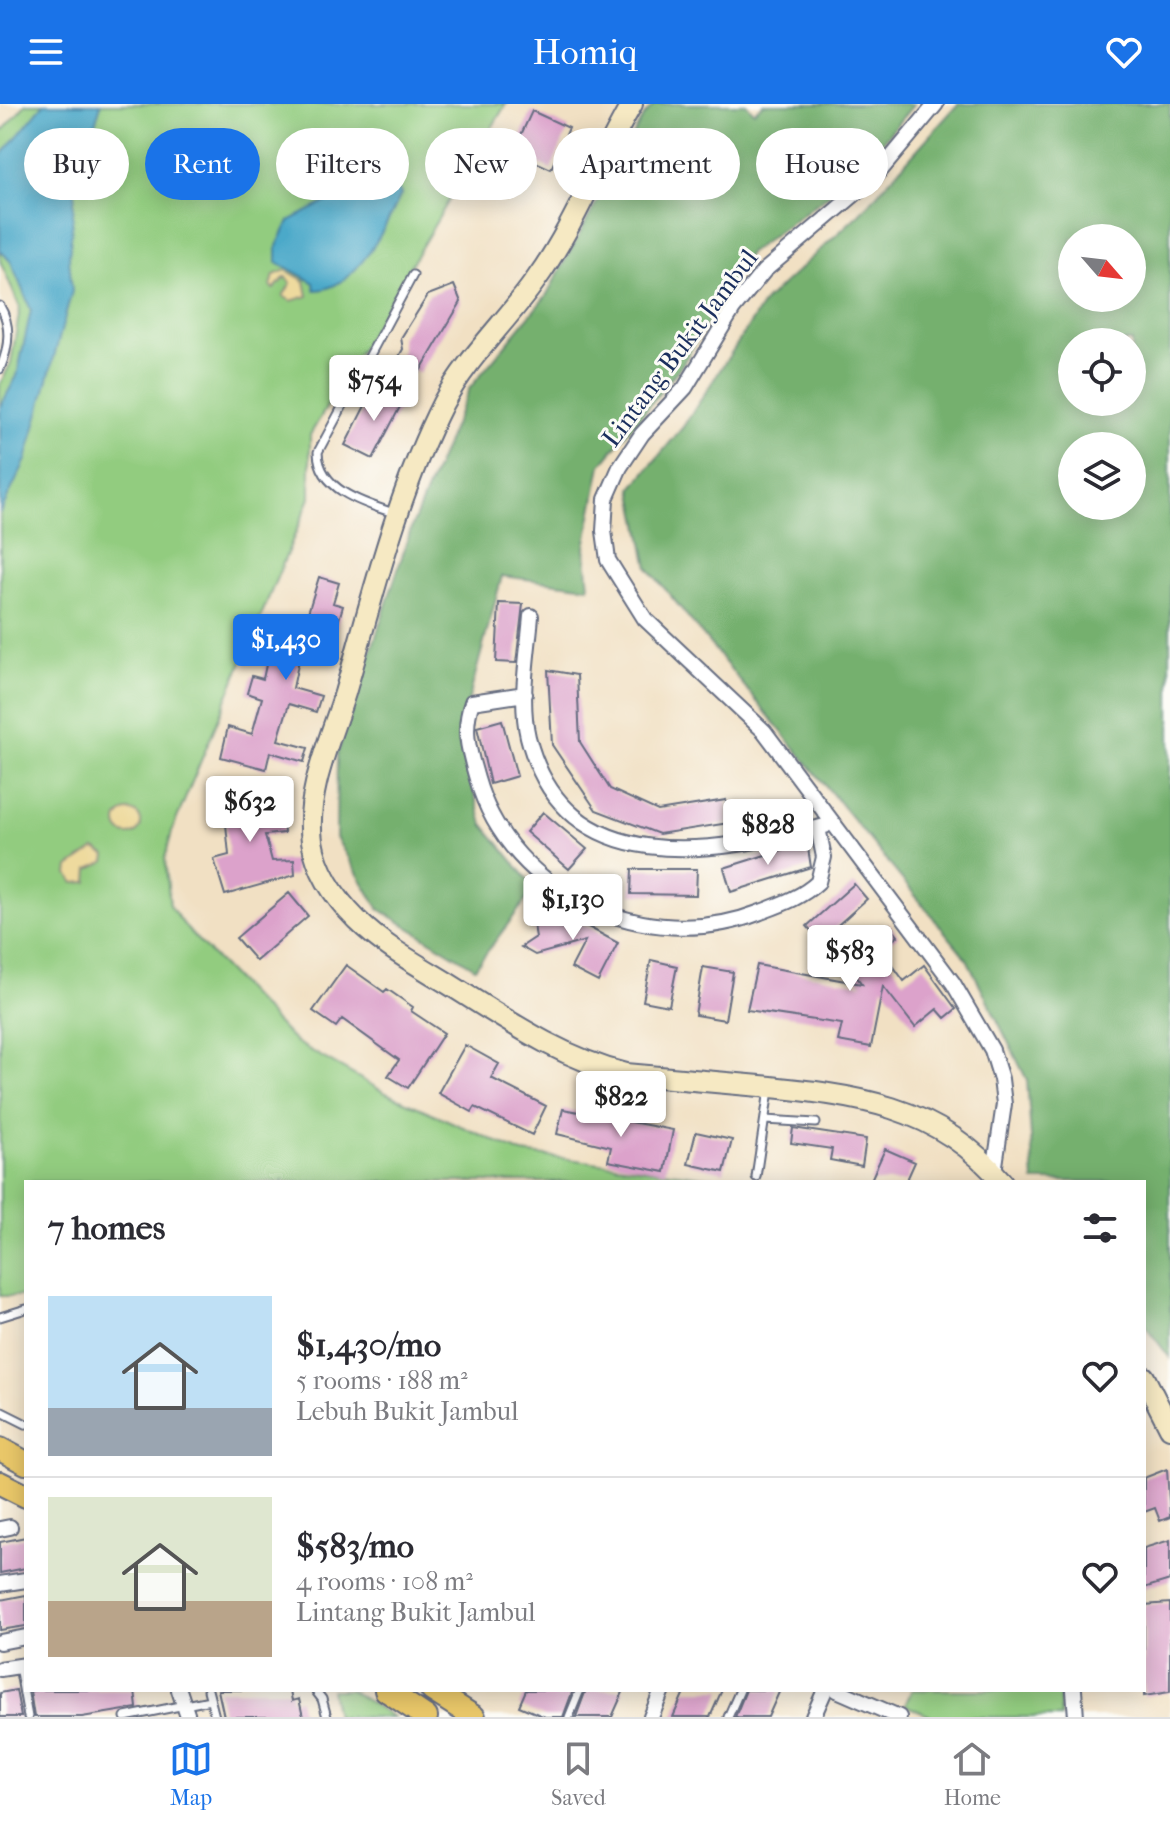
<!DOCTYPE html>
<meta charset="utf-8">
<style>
:root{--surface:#fff;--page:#f2f2f3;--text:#2b2b33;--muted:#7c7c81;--line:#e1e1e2;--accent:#1a73e8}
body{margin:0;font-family:"IM FELL French Canon",serif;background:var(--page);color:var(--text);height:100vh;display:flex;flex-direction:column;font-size:30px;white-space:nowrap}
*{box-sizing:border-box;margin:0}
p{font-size:26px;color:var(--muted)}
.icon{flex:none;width:44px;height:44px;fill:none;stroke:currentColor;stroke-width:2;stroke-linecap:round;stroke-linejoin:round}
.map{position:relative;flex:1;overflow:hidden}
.details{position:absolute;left:24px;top:1076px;width:1122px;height:512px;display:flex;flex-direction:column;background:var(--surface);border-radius:0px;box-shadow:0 4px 20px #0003}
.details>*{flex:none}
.hud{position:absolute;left:24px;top:24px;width:1122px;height:72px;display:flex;gap:16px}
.needle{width:52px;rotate:118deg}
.buttons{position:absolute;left:1058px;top:120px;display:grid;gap:16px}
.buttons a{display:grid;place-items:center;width:88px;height:88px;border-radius:50%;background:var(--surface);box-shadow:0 4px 20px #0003;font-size:40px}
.price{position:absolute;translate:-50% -68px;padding:0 18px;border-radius:8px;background:#fff;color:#222;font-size:26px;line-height:52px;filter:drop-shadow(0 2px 4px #0008)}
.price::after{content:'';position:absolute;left:50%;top:48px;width:24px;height:18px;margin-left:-12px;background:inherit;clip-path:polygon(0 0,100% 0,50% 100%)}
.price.on{background:var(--accent);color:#fff}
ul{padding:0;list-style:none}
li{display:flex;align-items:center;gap:24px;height:200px;padding:0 24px}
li+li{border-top:2px solid var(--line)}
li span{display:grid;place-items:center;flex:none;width:224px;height:160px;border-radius:0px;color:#555}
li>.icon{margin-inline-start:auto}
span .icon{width:96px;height:96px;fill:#fffc;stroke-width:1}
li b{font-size:34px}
h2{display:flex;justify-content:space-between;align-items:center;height:96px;padding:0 24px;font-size:34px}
.tag{padding:0 28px;border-radius:36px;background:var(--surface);box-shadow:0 4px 20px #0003;font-size:28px;line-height:72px}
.tag.on{background:var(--accent);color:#fff}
header{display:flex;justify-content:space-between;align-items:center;height:104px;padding:0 24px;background:var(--accent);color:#fff;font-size:36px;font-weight:600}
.menu{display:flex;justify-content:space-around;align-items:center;height:112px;border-top:2px solid var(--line);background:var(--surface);font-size:22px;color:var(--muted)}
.menu a{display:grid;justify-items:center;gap:4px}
.menu .on{color:var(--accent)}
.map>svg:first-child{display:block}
</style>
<header><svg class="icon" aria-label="menu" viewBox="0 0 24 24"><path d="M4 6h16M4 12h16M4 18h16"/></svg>Homiq<svg class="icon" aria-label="heart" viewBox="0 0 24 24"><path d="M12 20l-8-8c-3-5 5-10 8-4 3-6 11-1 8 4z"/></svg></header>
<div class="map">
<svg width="1170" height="1613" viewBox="0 0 1170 1613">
<rect width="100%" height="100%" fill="#fdfcf7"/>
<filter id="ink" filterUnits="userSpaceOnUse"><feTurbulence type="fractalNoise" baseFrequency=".0125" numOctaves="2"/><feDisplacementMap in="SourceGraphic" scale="16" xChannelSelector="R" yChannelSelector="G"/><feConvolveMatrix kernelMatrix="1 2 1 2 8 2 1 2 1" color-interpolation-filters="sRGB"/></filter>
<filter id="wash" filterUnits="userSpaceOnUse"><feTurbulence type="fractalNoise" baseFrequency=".006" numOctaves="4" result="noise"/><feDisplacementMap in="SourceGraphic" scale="32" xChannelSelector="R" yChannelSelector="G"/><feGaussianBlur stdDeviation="1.8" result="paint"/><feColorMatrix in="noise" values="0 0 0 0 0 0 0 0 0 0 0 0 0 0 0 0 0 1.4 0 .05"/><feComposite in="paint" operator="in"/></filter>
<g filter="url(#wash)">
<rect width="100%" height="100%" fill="#f1e0c3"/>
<path fill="#92cc7f" stroke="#567e6e" stroke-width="2" d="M26 0H506L310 331V394L173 724 165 754 170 802 187 825 294 937 386 989 522 1049 747 1078H26V1192H0V280L11 259 20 204 0 157V30Z
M331 1586H350L393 1613H336Z
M912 1586H1059L1061 1613H932L905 1601Z"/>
<path fill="#75b06e" stroke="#487066" stroke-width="2" fill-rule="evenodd" d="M655 0H746L754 8 763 0H914L853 73 749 149 682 261 601 361 585 443 589 483 502 472 458 635 483 720 535 784 475 864 379 805 336 734 337 651 412 422 469 285 546 192 643 13Z
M958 0H1170V1254L1144 1220V1078L1034 1077 1027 976 967 855 648 464 632 384 683 323 765 197 860 109ZM1072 134H1132V194H1072ZM1072 238H1132V298H1072ZM1072 342H1132V402H1072Z"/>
<path fill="#eeda9e" stroke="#84847e" stroke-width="2" d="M286 166 305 177 308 192 291 197 283 192 291 179 285 173 274 185 271 183 274 171Z
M117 719a12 12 0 1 1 24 0a12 12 0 1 1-24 0Z
M95 745 106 751 105 758 89 765 88 778 74 779 68 770 69 763Z"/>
<path fill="#4ba9c9" stroke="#336c94" stroke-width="2" d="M44 0H101L75 88 69 154 72 187 26 356 0 409V303L17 272 31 206 11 158 0 146V53Z
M380 70 392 74 401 90C386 123 356 186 315 186L314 179 277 158V142L289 117Z"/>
<g id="blocks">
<path fill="#dca2cb" d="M532 7 569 24 551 65 513 48Z
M454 181 461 198 419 269 397 256 403 245 401 234 428 191Z
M375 282 403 297 373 355 345 341Z
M319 473 339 479 333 499 343 502 334 532 338 533 334 553 301 546 293 584 321 592 316 608 289 600 278 636 308 644 304 658 270 648 266 665 221 653 228 623 252 630 262 594 247 589 252 572 263 575 275 519 303 525Z
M499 499 523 500 516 559 496 558Z
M548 566 577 571 580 638 610 685 658 707 726 696 729 719 659 730 596 706 552 641Z
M502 616 517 672 490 680 477 623Z
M258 685 261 710 282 708 284 729 265 731 272 757 294 756 295 771 225 791 214 755 229 751 223 689Z
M543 708 587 745 569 765 526 728Z
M807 738 811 763 731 788 724 764Z
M632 765H697L696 791 631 790Z
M854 780 867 795 820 837 807 822Z
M289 789 308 812 256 857 236 834Z
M564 801 581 810 577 817 618 839 598 878 571 864 585 837 535 851 521 843 536 833 533 816 557 813Z
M889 820 898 832 881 845 904 877 924 861 956 905 945 914 937 905 915 923 883 882 871 943 838 937 842 920 747 906 757 861 862 880 843 855Z
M651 856 677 862 669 902 643 897Z
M346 861 384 888 387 885 413 903 411 907 444 929 408 984 388 972 399 956 342 915 336 923 313 907Z
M703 863 733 868 725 916 695 911Z
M465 941 499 960 491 974 546 1002 532 1031 475 1003 472 1008 438 989Z
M563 1005 673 1026 665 1068 608 1057 611 1043 557 1030Z
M793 1024 866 1035 862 1062 830 1056 832 1045 791 1039Z
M696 1028 732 1036 724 1068 688 1060Z
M885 1045 915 1058 906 1078H870Z
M1167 1365 1170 1413 1160 1417 1155 1404 1144 1408V1374Z
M26 1433V1464L0 1469V1438Z
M1170 1436V1476L1144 1484V1444Z
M26 1491V1522L0 1526V1496Z
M1170 1499V1588L1144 1592V1501Z
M16 1586 21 1613H0V1589Z
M36 1586H135L137 1604 82 1613H34L30 1587Z
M218 1586H290L292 1597 299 1595 303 1613H224Z
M526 1586H573L563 1613H545L519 1602Z
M586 1586H624L612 1613H576Z
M685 1586H722L710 1613H673Z
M746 1586H780L768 1613H735Z"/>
</g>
</g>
<g filter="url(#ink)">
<use href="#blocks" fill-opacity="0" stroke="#666d81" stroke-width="2"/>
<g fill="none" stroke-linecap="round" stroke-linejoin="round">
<g stroke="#666d81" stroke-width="11">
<path id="lane" d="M0 202C12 222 9 244 0 265
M397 410C366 400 319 387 318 348L413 171
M765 1016 816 1019
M756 1073 769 986
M0 1213 26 1205
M0 1307 26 1320
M19 1562 28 1613
M208 1586 215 1613
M315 1586 322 1595 327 1613
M125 1613 210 1596
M569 1613 580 1586
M728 1613 740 1586"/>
</g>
<g stroke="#666d81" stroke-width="18">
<path id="street" d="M936 0 875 73 764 167 733 205 685 284 642 330 620 363 606 395 604 427 608 456 645 515 764 627 953 879 992 946 1001 975 1004 1000 994 1068
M531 512C528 550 519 595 528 633 565 779 716 749 825 722
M525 590 472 598C462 626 469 647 477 675 510 791 648 852 758 809 779 801 801 794 818 778L824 753 818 724
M0 1425 10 1423
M0 1480 26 1476
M0 1538 26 1533
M0 1565 26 1561
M179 1586 188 1613
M837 1586 899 1613
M1074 1586 1076 1613
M651 1613 662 1586
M813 1613 825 1586"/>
</g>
<g stroke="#666d81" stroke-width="24">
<path id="secondary" d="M632 0C598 58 575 122 535 177 506 218 467 254 443 299 397 390 373 491 345 589 331 634 305 689 312 737 317 767 336 795 357 816 384 843 420 862 452 882 508 917 562 954 626 970 670 974 715 978 760 982 853 991 938 1000 1002 1078
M1144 1273 1170 1324"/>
</g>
<g stroke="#666d81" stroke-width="26">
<path id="primary" d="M0 1345 26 1359
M0 1379 26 1392
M386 1586 426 1613
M432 1586 474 1613"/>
</g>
<use href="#lane" stroke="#fff" stroke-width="7"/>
<use href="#street" stroke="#fff" stroke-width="14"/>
<use href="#secondary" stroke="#f6e9c3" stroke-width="20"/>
<use href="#primary" stroke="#e9c769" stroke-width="22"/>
</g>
</g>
<g text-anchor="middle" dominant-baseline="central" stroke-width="6" stroke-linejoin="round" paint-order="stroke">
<g font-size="26" fill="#1b2f5e" stroke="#fdfcf7">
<text transform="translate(680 244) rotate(-53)">Lintang Bukit Jambul</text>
</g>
</g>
</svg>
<div class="buttons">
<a><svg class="needle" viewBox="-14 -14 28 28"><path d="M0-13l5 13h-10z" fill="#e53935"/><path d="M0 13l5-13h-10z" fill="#7c7c81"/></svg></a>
<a><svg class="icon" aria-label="locate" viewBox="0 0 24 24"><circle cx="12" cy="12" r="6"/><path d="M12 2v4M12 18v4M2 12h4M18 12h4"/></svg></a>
<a><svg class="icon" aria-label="layers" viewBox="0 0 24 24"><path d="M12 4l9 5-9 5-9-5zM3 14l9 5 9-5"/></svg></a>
</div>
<b class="price" style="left:374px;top:319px">$754</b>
<b class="price on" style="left:286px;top:578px">$1,430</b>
<b class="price" style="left:250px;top:740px">$632</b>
<b class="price" style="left:768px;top:763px">$828</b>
<b class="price" style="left:573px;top:838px">$1,130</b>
<b class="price" style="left:850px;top:889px">$583</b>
<b class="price" style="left:621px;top:1035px">$822</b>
<div class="hud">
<a class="tag">Buy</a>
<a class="tag on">Rent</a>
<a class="tag">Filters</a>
<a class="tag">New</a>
<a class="tag">Apartment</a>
<a class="tag">House</a>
</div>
<section class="details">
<h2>7 homes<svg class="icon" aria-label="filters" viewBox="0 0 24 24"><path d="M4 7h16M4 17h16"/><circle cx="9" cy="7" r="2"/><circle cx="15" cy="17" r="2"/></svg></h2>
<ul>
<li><span style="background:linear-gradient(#bfe0f5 70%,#9aa5b1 0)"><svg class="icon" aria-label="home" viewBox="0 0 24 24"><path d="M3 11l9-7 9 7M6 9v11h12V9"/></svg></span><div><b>$1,430/mo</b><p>5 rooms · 188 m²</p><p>Lebuh Bukit Jambul</p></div><svg class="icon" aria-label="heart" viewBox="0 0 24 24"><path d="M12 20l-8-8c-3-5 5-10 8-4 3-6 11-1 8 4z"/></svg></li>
<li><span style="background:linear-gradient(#dfe7d0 65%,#b9a48a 0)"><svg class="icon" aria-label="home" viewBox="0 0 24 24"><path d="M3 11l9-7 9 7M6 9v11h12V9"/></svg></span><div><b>$583/mo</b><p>4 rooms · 108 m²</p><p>Lintang Bukit Jambul</p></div><svg class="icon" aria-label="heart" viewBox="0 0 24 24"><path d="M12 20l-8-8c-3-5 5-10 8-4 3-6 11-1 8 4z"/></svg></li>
</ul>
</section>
</div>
<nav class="menu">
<a class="on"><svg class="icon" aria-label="map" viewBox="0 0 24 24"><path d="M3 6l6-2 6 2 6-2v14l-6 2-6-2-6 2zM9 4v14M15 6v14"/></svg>Map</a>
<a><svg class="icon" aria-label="saved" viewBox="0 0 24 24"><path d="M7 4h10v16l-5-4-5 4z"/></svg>Saved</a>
<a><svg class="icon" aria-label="home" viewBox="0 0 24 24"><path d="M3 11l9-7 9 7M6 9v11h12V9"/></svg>Home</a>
</nav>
